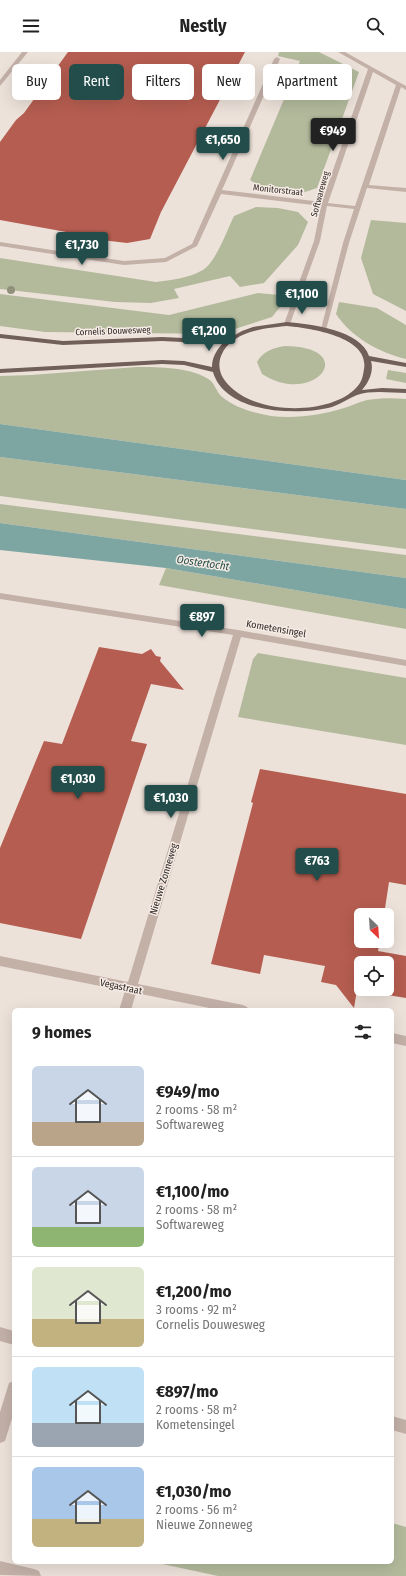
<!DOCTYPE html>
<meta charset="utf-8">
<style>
:root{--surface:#fff;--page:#f2f2f2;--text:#222;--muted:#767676;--line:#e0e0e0;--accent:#224d4a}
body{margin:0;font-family:"Fira Sans Condensed",sans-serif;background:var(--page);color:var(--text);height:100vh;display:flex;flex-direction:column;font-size:15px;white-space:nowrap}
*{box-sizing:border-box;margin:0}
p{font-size:13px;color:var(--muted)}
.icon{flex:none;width:22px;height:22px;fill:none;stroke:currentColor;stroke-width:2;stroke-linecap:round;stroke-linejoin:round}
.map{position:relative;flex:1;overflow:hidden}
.panel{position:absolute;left:12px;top:956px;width:382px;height:556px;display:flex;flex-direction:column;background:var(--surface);border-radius:6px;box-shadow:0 4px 16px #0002}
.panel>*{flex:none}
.hud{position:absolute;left:12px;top:12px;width:382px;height:36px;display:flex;gap:8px}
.needle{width:26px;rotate:155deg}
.tools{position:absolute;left:354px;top:856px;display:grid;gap:8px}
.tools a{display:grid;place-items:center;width:40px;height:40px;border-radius:6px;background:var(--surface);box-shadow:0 4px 16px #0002;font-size:20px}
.price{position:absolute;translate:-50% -34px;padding:0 9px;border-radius:4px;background:var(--accent);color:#fff;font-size:13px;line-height:26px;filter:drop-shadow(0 1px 2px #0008)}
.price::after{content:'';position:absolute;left:50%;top:24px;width:12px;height:9px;margin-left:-6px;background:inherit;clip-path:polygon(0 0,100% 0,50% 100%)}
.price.selected{background:#222;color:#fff}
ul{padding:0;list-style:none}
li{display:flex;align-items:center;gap:12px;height:100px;padding:0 20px}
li+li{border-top:1px solid var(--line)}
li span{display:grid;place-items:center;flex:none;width:112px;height:80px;border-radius:6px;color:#555}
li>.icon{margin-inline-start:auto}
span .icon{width:48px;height:48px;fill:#fffc;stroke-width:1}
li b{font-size:17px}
h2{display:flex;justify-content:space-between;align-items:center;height:48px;padding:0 20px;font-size:17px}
.tag{padding:0 14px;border-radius:6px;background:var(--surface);box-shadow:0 4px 16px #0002;font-size:14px;line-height:36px}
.tag.selected{background:var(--accent);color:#fff}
header{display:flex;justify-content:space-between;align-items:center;height:52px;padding:0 20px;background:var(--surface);font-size:18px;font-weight:700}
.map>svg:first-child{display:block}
</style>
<header><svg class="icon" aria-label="menu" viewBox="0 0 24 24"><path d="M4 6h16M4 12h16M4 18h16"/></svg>Nestly<svg class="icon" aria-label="search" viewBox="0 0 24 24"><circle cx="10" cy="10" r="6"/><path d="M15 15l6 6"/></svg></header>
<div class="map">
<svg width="406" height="1524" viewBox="0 0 406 1524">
<rect width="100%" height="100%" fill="#ede2da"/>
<path fill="#b3ba9c" d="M279 0H319L359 20 317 136 299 142 265 138 250 128 300 9 278 4Z
M256 155 278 156 298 160 308 170 298 193 264 231 240 235 230 224 174 237 179 246 151 251 115 250 0 237V206L156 230C171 228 188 226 201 219 215 213 227 178 234 164Z
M371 168 406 171V259L373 242 361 206Z
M258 241 289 244 272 265 219 282 45 280 0 274V242L169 263Z
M339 250 377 256 406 273V307C380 301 351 285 336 262Z
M285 294C361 295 315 356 262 322L257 310C263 299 273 296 285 294Z
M137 315C158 315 194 315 211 329 215 333 217 340 221 344 235 356 254 361 271 364 296 367 321 363 344 356 351 354 359 350 367 348 380 346 393 346 406 347V428L0 372V324L31 323Z
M388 318 406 321V331L386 327Z
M0 405 406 457V497L0 444Z
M0 452 406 503V526L0 471Z
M166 516 406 557V577L159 533Z
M258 601 406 626V693L238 665 253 607Z
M392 1471 406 1475V1524H218L153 1510H392Z"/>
<path fill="#7da6a3" d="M0 372 406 428V457L0 405Z
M0 471 406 526V557L166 516 0 498Z"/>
<path fill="#b55d50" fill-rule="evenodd" d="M68 0H245L161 160 150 187 127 191 93 187 94 185 0 168V90L16 68 24 61Z
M99 595 142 602 151 597 156 604 161 605 160 609 184 638 151 632 131 689 147 692 81 887 0 871V796L44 689 62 692Z
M260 717 406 742V833L389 830 384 863H361V889H380L378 899 406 904V946L357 938 354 956 336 933 321 930 325 914 264 903 260 922 211 912 253 751 251 750ZM361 911H387V937H361Z"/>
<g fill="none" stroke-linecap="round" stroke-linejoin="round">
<path fill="#c3b1a8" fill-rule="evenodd" d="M22 0H28L0 34V28Z
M338 0H345L406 34V38L401 35 369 133 406 136V140L367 136 349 191 326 278 321 277 343 191 354 157 327 154 320 189 290 272 287 274 284 272 314 189 321 154 221 142 197 194 166 210 124 213 0 194V190L124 209 165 206 192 192 274 7 277 5 280 7 222 138 322 150 368 17ZM373 20 396 33 355 154 328 151Z
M0 541 238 578 406 608V614L241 585 138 932 243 953 247 955 249 958H219L136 941 131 958H119L125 939 0 914V904L128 930 233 583 0 547Z
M392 981 406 984V994L392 991Z
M0 1275 14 1279V1293L0 1289Z
M14 1329V1360L5 1389 0 1391V1360L9 1331Z
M392 1364 406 1368V1382L392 1378Z
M0 1509 34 1517 39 1519 41 1524 0 1523Z"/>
<path fill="#715f5a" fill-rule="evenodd" d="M287 270C310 272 361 278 369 304L406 311V315L371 309C374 319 369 330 362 338L382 336 406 337V341C391 341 372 338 357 343 349 346 341 352 332 355 298 364 225 362 213 320L184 313 162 312 0 321V317L162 308 184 309 212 315C212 306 216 299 222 292L162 289 63 293 0 286V282L63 289 162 285 226 288 242 279 253 275ZM287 274C308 276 370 284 364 317 363 324 362 330 356 336 330 363 262 362 234 338 223 329 216 318 221 304 231 279 265 276 287 274Z"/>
</g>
<circle fill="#90907b" cx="11" cy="238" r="4"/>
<g text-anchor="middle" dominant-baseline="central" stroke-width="3" stroke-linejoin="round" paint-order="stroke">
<g font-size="9" fill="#312927" stroke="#f6ece5">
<text transform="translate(278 138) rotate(6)">Monitorstraat</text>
<text transform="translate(320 142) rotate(-74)">Softwareweg</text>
<text transform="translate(113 279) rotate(-2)">Cornelis Douwesweg</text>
</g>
<g font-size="10" fill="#312927" stroke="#f6ece5">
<text transform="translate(276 577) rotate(10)">Kometensingel</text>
<text transform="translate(164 827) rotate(-73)">Nieuwe Zonneweg</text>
<text transform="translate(121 935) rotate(12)">Vegastraat</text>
</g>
<g font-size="11" font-style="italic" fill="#224d4a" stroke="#f6ece5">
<text transform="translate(203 511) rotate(8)">Oostertocht</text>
</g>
</g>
</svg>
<div class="tools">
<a><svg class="needle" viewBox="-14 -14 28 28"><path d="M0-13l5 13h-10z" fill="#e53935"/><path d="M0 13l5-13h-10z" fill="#767676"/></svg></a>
<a><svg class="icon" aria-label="locate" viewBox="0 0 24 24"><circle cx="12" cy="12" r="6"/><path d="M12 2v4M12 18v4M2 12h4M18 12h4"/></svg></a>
</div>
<b class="price selected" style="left:333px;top:100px">€949</b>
<b class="price" style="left:223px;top:109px">€1,650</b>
<b class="price" style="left:82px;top:214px">€1,730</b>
<b class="price" style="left:302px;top:263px">€1,100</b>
<b class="price" style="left:209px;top:300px">€1,200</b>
<b class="price" style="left:202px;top:586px">€897</b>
<b class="price" style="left:78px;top:748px">€1,030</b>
<b class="price" style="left:171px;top:767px">€1,030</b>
<b class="price" style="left:317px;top:830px">€763</b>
<div class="hud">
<a class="tag">Buy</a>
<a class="tag selected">Rent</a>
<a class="tag">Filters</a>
<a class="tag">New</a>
<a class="tag">Apartment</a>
</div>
<section class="panel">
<h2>9 homes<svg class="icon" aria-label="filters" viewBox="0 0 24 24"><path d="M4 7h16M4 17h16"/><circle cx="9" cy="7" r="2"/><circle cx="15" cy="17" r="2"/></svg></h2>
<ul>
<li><span style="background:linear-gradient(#c9d6e8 70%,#b9a48a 0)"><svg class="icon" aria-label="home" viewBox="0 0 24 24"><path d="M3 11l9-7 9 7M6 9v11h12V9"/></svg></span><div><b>€949/mo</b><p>2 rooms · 58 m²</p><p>Softwareweg</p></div></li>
<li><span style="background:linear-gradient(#c9d6e8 75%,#8fb573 0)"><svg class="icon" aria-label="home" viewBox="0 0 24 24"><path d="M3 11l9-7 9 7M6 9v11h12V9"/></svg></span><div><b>€1,100/mo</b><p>2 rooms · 58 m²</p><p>Softwareweg</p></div></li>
<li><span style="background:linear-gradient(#dfe7d0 65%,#c2b280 0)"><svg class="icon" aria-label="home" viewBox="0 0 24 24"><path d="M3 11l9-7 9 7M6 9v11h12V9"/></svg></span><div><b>€1,200/mo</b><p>3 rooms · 92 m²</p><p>Cornelis Douwesweg</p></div></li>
<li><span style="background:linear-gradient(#bfe0f5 70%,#9aa5b1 0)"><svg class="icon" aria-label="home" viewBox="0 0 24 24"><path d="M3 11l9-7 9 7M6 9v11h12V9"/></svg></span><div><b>€897/mo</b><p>2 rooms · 58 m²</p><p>Kometensingel</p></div></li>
<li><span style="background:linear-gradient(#a9c7e8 65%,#c2b280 0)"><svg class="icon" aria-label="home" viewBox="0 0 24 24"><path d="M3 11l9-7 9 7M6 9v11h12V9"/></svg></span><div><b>€1,030/mo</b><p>2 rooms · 56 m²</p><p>Nieuwe Zonneweg</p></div></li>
</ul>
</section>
</div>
